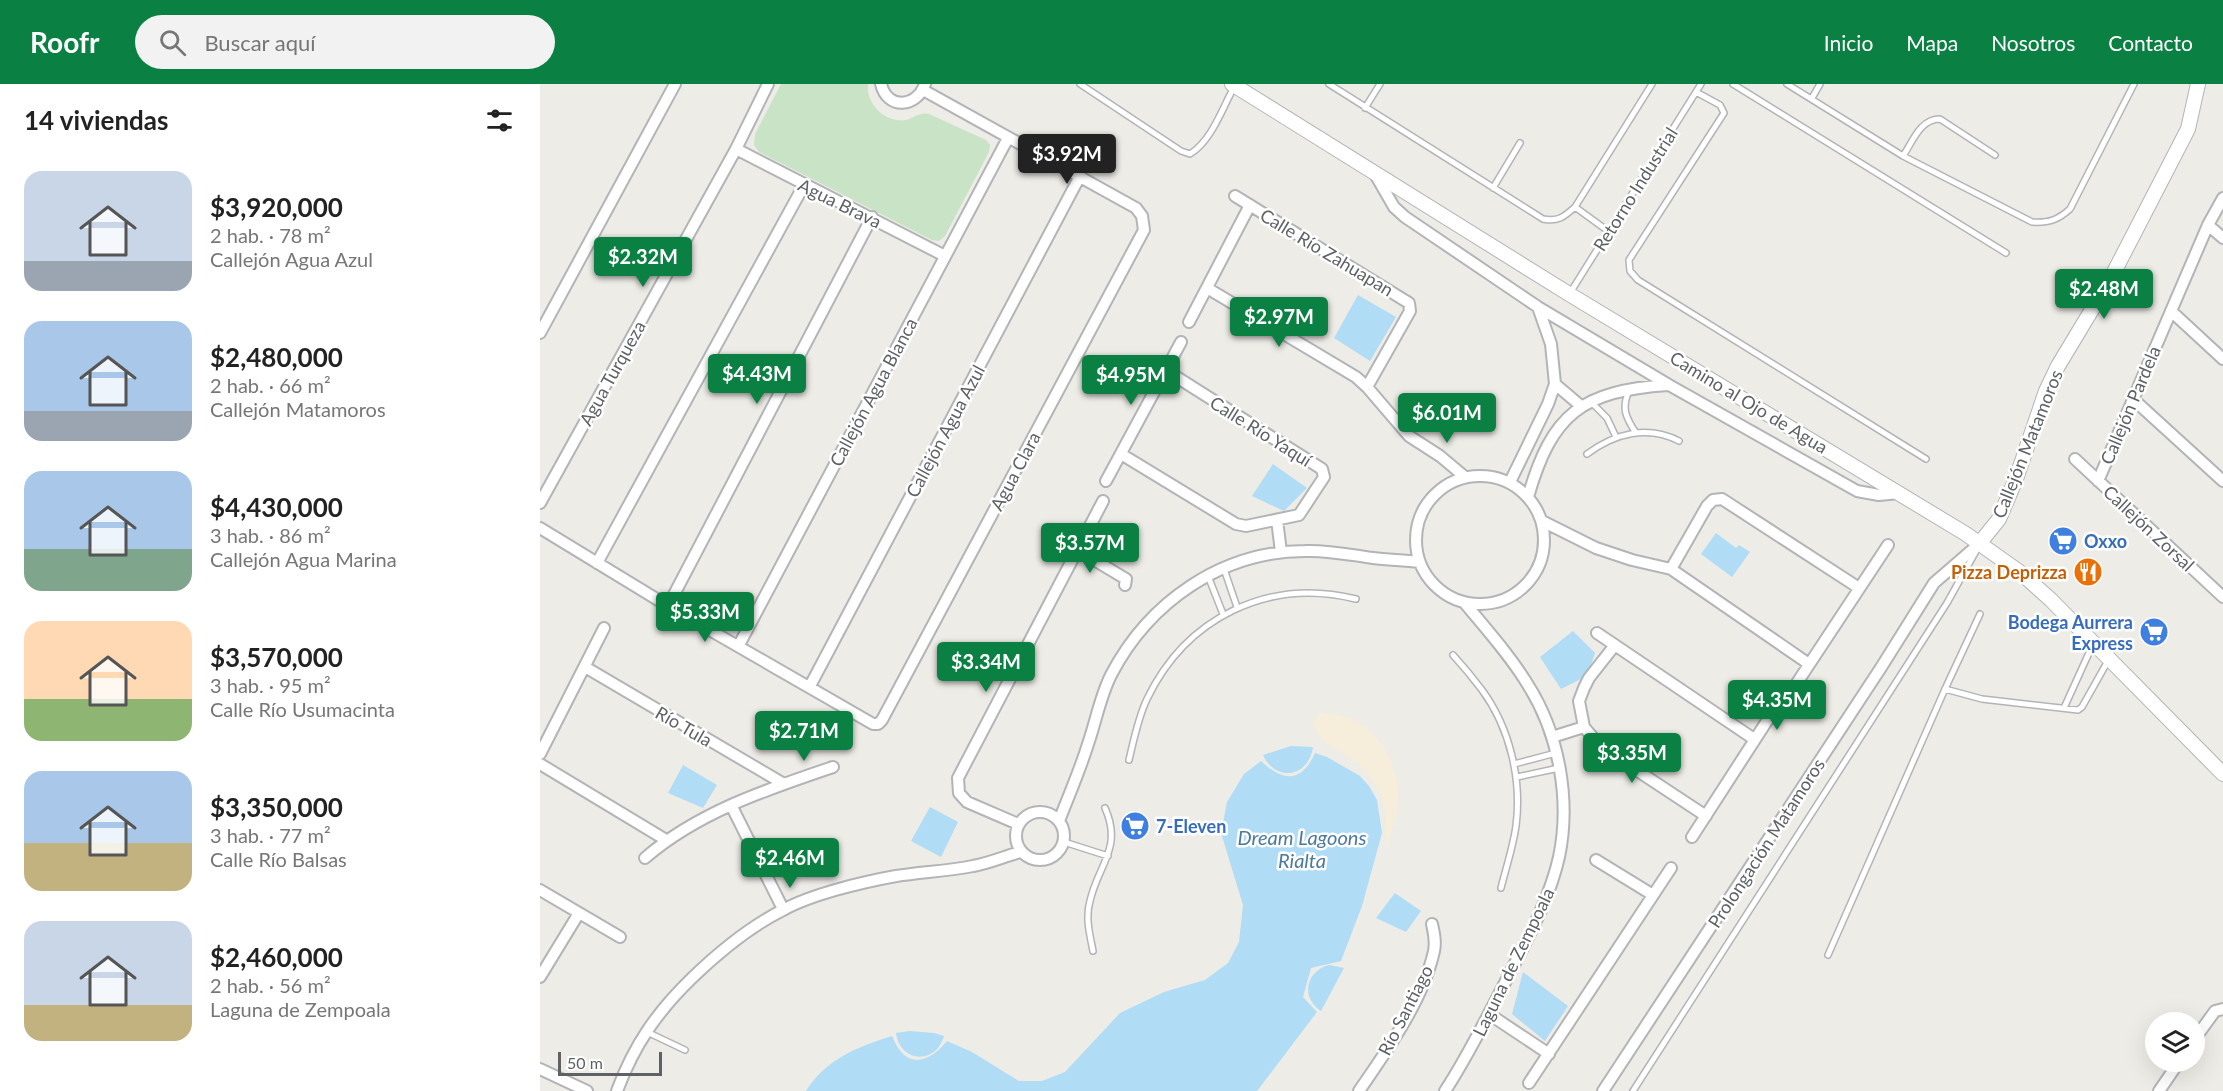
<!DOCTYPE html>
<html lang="es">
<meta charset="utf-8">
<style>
:root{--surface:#fff;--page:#f2f2f2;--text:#222;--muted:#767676;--accent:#0b8043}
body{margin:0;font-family:Lato,sans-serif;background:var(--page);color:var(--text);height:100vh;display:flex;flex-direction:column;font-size:22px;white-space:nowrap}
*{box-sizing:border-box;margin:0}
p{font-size:20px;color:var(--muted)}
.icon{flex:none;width:33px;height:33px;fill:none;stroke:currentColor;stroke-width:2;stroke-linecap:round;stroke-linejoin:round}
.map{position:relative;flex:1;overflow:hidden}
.sheet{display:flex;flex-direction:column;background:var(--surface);width:540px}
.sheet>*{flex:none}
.buttons{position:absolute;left:1605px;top:928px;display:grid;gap:12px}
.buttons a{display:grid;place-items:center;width:60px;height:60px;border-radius:50%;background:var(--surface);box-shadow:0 6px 24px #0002;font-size:30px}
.scale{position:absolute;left:18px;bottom:15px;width:104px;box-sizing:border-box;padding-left:6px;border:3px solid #5e6265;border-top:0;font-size:16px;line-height:21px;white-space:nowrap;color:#5e6265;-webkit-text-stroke:4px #fff;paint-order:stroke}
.price{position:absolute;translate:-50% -51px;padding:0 14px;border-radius:6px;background:var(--accent);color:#fff;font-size:20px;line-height:39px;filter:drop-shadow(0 2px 3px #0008)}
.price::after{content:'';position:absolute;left:50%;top:36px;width:18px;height:14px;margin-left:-9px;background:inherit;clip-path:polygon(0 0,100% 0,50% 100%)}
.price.current{background:#222;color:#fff}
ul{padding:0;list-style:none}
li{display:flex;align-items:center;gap:18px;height:150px;padding:0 24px}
li span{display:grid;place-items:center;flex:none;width:168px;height:120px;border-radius:18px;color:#555}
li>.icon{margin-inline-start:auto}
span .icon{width:72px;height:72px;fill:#fffc;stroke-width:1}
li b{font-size:26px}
h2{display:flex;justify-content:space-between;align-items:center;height:72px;padding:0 24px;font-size:26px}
header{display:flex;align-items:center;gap:36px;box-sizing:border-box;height:84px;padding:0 30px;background:var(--accent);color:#fff}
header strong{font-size:28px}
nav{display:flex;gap:33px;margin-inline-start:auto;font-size:21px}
.search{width:420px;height:54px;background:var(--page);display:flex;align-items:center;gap:15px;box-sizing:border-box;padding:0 21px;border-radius:33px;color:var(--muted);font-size:22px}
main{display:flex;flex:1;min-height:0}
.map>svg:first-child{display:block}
</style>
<header>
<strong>Roofr</strong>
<div class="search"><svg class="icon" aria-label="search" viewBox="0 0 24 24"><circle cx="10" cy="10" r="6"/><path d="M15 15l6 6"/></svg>Buscar aquí</div>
<nav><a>Inicio</a><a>Mapa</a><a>Nosotros</a><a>Contacto</a></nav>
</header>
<main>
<section class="sheet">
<h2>14 viviendas<svg class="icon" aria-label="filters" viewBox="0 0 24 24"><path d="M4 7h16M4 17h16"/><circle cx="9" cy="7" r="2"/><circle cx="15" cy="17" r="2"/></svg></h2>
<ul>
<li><span style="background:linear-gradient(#c9d6e8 75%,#9aa5b1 0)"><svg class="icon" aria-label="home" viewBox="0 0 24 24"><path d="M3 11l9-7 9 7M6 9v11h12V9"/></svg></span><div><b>$3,920,000</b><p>2 hab. · 78 m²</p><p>Callejón Agua Azul</p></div></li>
<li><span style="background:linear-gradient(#a9c7e8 75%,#9aa5b1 0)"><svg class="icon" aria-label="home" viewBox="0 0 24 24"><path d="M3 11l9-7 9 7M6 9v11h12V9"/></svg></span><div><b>$2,480,000</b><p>2 hab. · 66 m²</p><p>Callejón Matamoros</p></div></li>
<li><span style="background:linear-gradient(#a9c7e8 65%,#7fa58c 0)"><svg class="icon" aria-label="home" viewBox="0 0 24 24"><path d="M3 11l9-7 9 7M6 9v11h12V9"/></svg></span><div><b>$4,430,000</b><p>3 hab. · 86 m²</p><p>Callejón Agua Marina</p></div></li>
<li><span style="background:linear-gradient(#ffd9b3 65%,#8fb573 0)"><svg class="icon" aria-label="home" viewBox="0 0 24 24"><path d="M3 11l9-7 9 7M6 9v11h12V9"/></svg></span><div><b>$3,570,000</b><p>3 hab. · 95 m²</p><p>Calle Río Usumacinta</p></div></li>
<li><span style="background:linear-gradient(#a9c7e8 60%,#c2b280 0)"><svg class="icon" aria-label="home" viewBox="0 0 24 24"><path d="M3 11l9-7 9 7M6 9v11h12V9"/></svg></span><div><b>$3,350,000</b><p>3 hab. · 77 m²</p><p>Calle Río Balsas</p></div></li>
<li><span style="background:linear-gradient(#c9d6e8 70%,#c2b280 0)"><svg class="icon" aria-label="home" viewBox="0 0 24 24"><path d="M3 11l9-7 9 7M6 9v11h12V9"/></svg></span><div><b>$2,460,000</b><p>2 hab. · 56 m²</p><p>Laguna de Zempoala</p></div></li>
</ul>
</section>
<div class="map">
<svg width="1683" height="1007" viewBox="0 0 1683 1007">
<rect width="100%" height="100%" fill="#eeece7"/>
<path fill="#c9e3c6" d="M241 0H328C326 20 345 39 366 36 375 34 379 28 389 30L446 56 450 61 449 68 405 152 399 157 392 156 219 68 214 61 215 50Z"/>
<path fill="#f6edda" d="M780 628C790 630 802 631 811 635 847 652 865 694 856 732 854 742 849 753 846 763V729L838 704 822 682 782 656 772 639Z"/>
<path fill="#b0dcf5" d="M818 211 856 233 830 277 794 254Z
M733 380 767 404 744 427 712 412Z
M1176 449 1196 464 1199 461 1210 468 1192 493 1161 470Z
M1033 547 1055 569 1047 592 1021 605 1000 573Z
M751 662 773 663C769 693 736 699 723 671Z
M775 669 787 673 820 692 829 702 837 716 842 749 822 822 801 877 771 884 763 913 777 928 717 1007H266C286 975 317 963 352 952 365 985 387 981 407 957L432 968 479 997H502L525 988 580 929 624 908 665 896 688 879 699 858 703 821 681 749 687 718 704 690 721 677C744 699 762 698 775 669Z
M143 681 177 701 163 724 128 709Z
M390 723 418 738 401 773 371 757Z
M855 809 881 827 866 848 836 834Z
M789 881 804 884 781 927C760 913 766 887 789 881Z
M983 888 1028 922 1005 957 972 930Z
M370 947 394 949 404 952C396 981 360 979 356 949Z"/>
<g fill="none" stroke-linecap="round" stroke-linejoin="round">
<g stroke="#b2b4b7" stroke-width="8">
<path id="service" d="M540 0 641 67 650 70C672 56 682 25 694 3
M789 0 1003 135C1018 138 1024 133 1035 123L1112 0
M1193 0 1466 169
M1247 0 1363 72 1492 138C1509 139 1518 136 1530 125L1594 0
M1156 8 1180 21 1184 29 1089 176 1090 187 1098 196 1386 375
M1272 14 1280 0
M825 24 840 0
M1363 72C1373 57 1380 35 1400 35L1455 71
M953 104 980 59
M1035 123 1068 147
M1030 209 1161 0
M1089 307C1081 324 1086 334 1096 349
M1051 318 1067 334 1076 353
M1047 370C1075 349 1108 341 1139 357
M684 485 697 523
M668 492 683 530
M1440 530 1405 605 1442 615 1538 626 1542 623 1569 575
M913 571C923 582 933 594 942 606 970 644 982 696 976 742 973 763 966 784 961 804
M1524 624 1553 560
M589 676C594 655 598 634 607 615 646 534 728 493 816 515
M974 680 1016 669
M977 693 1019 684
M524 758 568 772
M553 867C550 851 545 834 550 817 558 781 583 764 565 724
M1288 871 1405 605
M107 948 145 966
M1093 1007 1407 519 1436 467"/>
</g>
<g stroke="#b2b4b7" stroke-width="14">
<path id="minor" d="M341 0C347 26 377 24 385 0
M196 65 405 172
M835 90 854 123 865 133 998 223 1129 301 1317 407 1339 411 1359 409
M695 112 869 219 870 227 827 303
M1668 141 1683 154
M667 204 816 293 827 303 869 352 900 372 925 393
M1631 227 1683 275
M649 238 710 121
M0 249 135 0
M1015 300 1041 322
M1593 315 1683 397
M581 370 696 440 706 442 759 431 784 393 782 385 627 287
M1535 375 1683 513
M876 456a64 64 0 1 1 128 0a64 64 0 1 1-128 0Z
M566 397 641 258
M1558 397 1668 141 1683 114
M970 398 1008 320 1015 300 1011 260 998 223
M988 413C1012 329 1042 307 1128 301
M0 419 196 65 228 0
M737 436 741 468
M1002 437 1056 464 1092 476 1131 485 1269 580
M0 444 128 522 333 640H338L342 636 604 146 602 132 596 124 383 6
M536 465 586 495 585 501
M57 479 264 101
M1131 485 1167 422 1173 416 1182 415 1319 504
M128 522 332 133
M1057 549 1214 655
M199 561 468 54
M1075 561 1049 594 1044 604 1039 617 1044 643 1060 662 1166 732
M45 583 244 700
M270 602 540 92
M1251 608 1348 461
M1012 653 1044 643
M0 670 64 544
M0 680 126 756
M191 721 243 825
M476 752a24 24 0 1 1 48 0a24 24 0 1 1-48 0Z
M519 737C529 711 540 686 548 660 556 637 560 613 571 591 609 518 682 467 765 467 788 466 811 471 833 474 849 476 864 476 879 478
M478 740 427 718 419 709 418 694 563 417
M1152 753 1236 623
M105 774C158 728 228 705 293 683
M1056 776 1113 811
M0 806 80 853
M0 893 39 829
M949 930 1009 970
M1654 956 1675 927 1683 925
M0 985 47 1007
M989 999 1131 784
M77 1007C94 961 117 928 152 894 179 868 209 843 243 826 272 810 323 798 356 792 382 788 408 787 433 782 450 779 465 772 481 768
M819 1007C847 966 883 917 894 867 896 858 894 849 892 840
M905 1007C930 969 950 927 971 887 990 850 1010 813 1019 773 1031 716 1019 650 988 601 970 571 946 545 924 518
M1063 1007 1342 582 1394 499 1439 460
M1619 1007 1639 978"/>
</g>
<g stroke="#b2b4b7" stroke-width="16">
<path id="tertiary" d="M692 0 1029 210 1426 450 1481 489 1511 516 1683 690
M1439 460 1459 435 1476 395 1506 307 1518 282 1571 194 1648 45 1658 0"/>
</g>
<use href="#service" stroke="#fff" stroke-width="5"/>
<use href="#minor" stroke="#fff" stroke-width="10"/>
<use href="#tertiary" stroke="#fff" stroke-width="14"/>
</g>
<defs>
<g id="supermarket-disc" transform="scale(1.5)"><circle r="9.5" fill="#3f7fe0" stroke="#fff"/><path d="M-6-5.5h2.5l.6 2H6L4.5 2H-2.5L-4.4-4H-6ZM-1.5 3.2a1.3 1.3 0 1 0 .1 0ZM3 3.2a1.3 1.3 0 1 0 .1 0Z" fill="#fff"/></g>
<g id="restaurant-disc" transform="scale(1.5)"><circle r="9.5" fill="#e8710a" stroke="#fff"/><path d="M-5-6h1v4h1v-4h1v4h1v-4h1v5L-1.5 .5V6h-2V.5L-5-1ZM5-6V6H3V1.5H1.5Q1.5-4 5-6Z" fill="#fff"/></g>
</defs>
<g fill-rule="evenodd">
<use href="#supermarket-disc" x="1523" y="457"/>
<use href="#restaurant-disc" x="1548" y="488"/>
<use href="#supermarket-disc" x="1614" y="548"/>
<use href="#supermarket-disc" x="595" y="742"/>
</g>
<g text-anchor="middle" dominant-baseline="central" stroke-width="5" stroke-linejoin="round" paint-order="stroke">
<g font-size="18" fill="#5e6265" stroke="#fff">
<text transform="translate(1095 105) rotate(-58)">Retorno Industrial</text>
<text transform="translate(300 119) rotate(26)">Agua Brava</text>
<text transform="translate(787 168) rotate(31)">Calle Río Zahuapan</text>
<text transform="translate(72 289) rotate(-61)">Agua Turqueza</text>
<text transform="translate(333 308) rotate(-62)">Callejón Agua Blanca</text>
<text transform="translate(1209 318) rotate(31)">Camino al Ojo de Agua</text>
<text transform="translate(1590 321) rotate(-67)">Callejón Pardela</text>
<text transform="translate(405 347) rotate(-62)">Callejón Agua Azul</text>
<text transform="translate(721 347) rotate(32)">Calle Río Yaquí</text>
<text transform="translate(1487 360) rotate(-68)">Callejón Matamoros</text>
<text transform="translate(475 387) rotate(-62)">Agua Clara</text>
<text transform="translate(1609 444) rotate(43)">Callejón Zorsal</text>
<text transform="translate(144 642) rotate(30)">Río Tula</text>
<text transform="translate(1226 759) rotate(-57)">Prolongación Matamoros</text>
<text transform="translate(973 878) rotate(-64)">Laguna de Zempoala</text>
<text transform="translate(865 926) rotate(-63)">Río Santiago</text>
</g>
<g font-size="18" font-weight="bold" fill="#366cbe" stroke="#fff" text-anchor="start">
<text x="1544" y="457">Oxxo</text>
<text x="1593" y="538" text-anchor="end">Bodega Aurrera<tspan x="1593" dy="21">Express</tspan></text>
<text x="616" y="742">7-Eleven</text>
</g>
<g font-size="18" font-weight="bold" fill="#c56008" stroke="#fff" text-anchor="end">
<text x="1527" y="488">Pizza Deprizza</text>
</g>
<g font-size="20" font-style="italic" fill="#4c7a9c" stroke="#fff">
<text x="762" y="753">Dream Lagoons<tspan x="762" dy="23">Rialta</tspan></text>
</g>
</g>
</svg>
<div class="buttons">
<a><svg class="icon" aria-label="layers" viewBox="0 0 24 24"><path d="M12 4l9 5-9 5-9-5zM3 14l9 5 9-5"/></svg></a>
</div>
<div class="scale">50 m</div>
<b class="price current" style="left:527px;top:101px">$3.92M</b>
<b class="price" style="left:103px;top:204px">$2.32M</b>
<b class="price" style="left:1564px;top:236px">$2.48M</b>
<b class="price" style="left:739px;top:264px">$2.97M</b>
<b class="price" style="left:217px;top:321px">$4.43M</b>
<b class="price" style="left:591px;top:322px">$4.95M</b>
<b class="price" style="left:907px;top:360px">$6.01M</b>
<b class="price" style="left:550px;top:490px">$3.57M</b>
<b class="price" style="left:165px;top:559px">$5.33M</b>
<b class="price" style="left:446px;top:609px">$3.34M</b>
<b class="price" style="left:1237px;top:647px">$4.35M</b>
<b class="price" style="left:264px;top:678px">$2.71M</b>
<b class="price" style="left:1092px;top:700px">$3.35M</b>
<b class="price" style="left:250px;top:805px">$2.46M</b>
</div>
</main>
